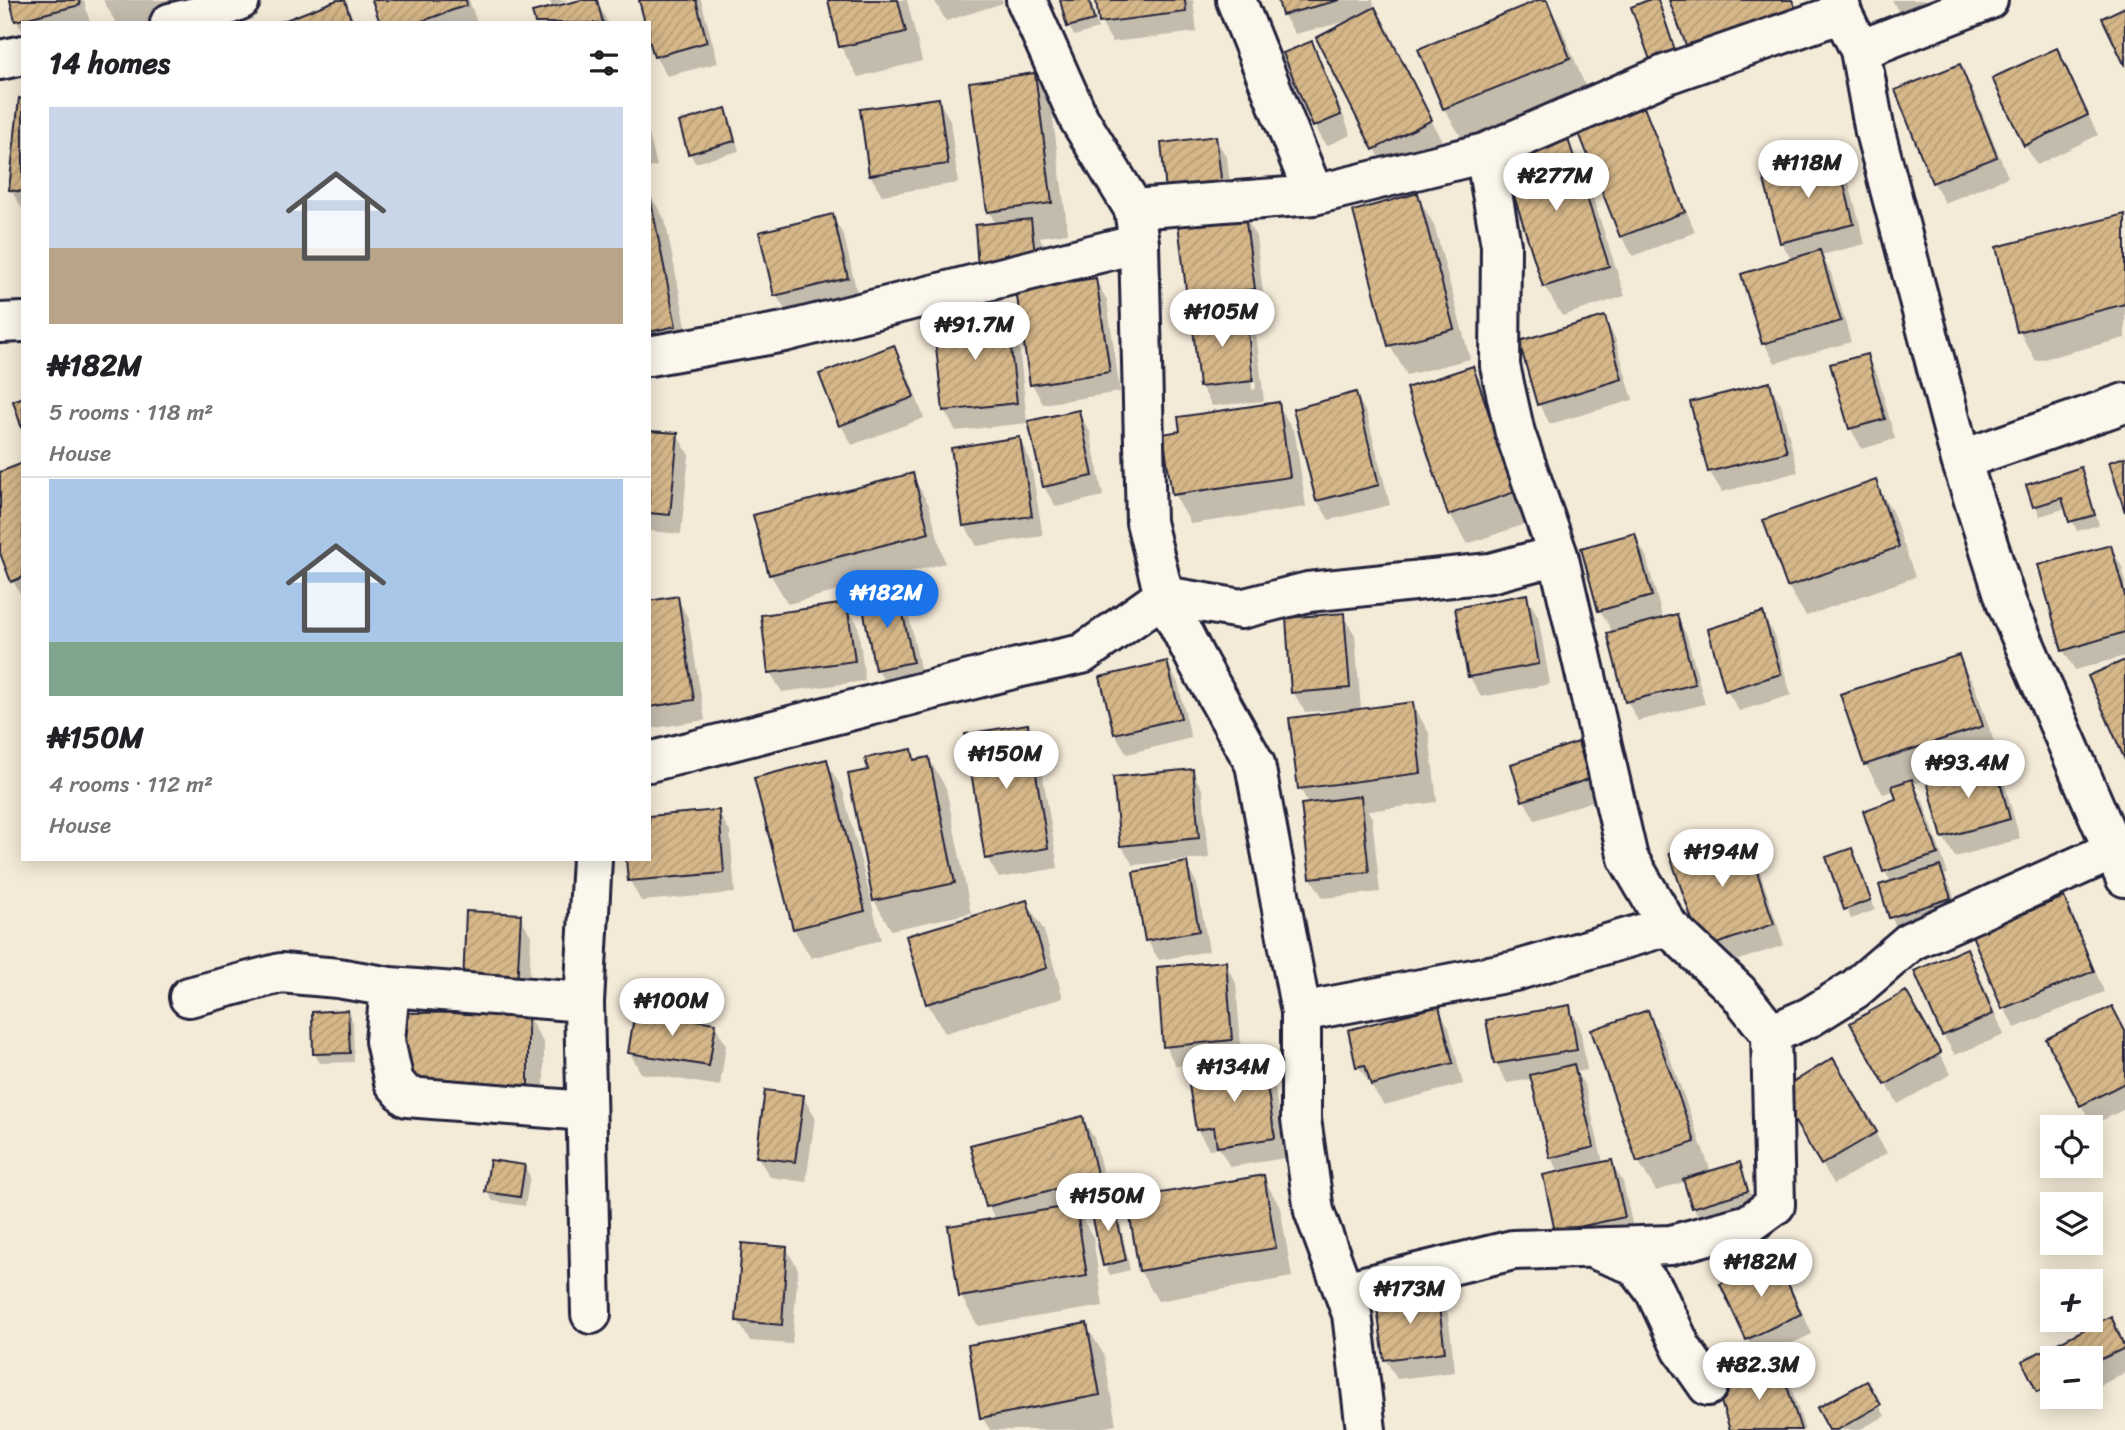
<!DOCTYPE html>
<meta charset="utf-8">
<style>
:root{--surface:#fff;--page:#f2f2f2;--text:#202124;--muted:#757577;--line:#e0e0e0;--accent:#1a73e8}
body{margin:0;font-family:Sriracha,sans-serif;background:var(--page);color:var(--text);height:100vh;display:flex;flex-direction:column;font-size:26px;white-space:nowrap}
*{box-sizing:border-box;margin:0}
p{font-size:23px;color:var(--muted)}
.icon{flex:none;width:38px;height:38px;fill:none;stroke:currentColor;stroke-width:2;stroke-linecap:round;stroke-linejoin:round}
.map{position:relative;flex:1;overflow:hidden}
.side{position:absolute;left:21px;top:21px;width:630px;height:840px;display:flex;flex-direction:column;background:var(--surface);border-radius:0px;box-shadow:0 4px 18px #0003}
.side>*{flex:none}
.fabs{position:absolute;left:2040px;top:1115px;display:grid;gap:14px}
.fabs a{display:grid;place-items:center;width:63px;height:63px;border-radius:0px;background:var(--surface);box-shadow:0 4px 18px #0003;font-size:35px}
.price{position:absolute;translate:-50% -60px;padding:0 16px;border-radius:24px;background:#fff;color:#222;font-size:23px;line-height:46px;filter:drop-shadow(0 2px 4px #0008)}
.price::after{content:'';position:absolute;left:50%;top:42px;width:21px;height:16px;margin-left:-10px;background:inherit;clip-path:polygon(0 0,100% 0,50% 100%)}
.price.current{background:var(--accent);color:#fff}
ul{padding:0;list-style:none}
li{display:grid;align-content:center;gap:14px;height:371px;padding:0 28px}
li+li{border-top:2px solid var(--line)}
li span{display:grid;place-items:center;height:217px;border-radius:0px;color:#555}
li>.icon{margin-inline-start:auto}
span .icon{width:126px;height:126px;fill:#fffc;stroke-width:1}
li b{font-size:30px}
h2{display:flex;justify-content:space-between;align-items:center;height:84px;padding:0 28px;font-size:30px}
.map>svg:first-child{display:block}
</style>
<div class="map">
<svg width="2125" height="1430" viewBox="0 0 2125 1430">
<defs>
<pattern id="building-hatch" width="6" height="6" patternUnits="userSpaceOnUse" patternTransform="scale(1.75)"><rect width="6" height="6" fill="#d6b789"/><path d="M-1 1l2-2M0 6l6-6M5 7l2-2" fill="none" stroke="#b79d77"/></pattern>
</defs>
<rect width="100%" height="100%" fill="#f4ead8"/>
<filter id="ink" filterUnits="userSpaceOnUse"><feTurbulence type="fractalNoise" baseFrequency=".0143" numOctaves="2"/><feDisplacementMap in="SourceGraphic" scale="14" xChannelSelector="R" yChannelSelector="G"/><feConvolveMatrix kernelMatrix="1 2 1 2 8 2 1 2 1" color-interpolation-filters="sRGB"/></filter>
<g filter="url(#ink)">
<path fill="#0003" fill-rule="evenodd" d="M12 0H84L90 23H23V31L17 21Z
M103 0H195L198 12 144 23H116Z
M343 0 356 23H280V22Z
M374 0H469L477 23H382Z
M549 0H568L552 6Z
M588 0H596L608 23H537Z
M640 0H701L718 63 667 76 655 56 649 23Z
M830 0H907L922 61 858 77 841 47Z
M934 0H1002L1003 3 946 21Z
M1062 0H1091L1098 29 1074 36 1069 26Z
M1098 0H1193L1197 32 1112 42 1101 22Z
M1280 0H1373L1375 11 1442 141 1386 170 1319 39 1352 20 1295 34 1283 14Z
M1543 0H1546L1562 29 1586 88 1462 138 1444 109 1421 50Z
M1892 0H1975L1906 25Z
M1311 43 1322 63 1351 135 1326 146 1315 126Z
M2056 50 2098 135 2037 165 2025 145Z
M1959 66 1971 86 2008 177 1945 203 1934 183 1897 91Z
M1034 75 1051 104 1068 233 1039 237 1042 241 1046 284 996 225 989 211Z
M938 100 950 120 958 183 882 195 870 175Z
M23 101V210L11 190Z
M726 110 731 120 739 151 695 163 690 153Z
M1643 110 1654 130 1695 232 1633 256 1621 236Z
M649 134 657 166 649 168Z
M1215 138 1227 158 1234 218 1245 216 1256 237 1265 309 1244 312 1256 333 1264 401 1212 406 1201 386 1200 318 1189 298 1180 224ZM1246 332H1250L1256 389 1252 390Z
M1567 141 1584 171 1625 296 1562 316 1545 287 1505 162Z
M1836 159 1848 179 1865 244 1821 255 1831 273 1851 342 1775 363 1764 343 1792 261 1782 243 1765 178Z
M649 193 665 220 692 356 649 365Z
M1417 195 1434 225 1470 359 1407 375 1390 346 1355 212Z
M832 216 844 236 858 298 788 315 776 295Z
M2125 216V338L2036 361 2019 331Z
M1095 279 1107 300 1120 392 1043 404 1032 384Z
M1006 314 1018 334 1027 423 956 431 944 410Z
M1604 318 1615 338 1633 400 1550 424 1539 404Z
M893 347 905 367 924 418 852 445 841 425Z
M1866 356 1878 376 1895 439 1862 449 1851 429 1833 366Z
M1472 368 1490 397 1531 522 1467 544 1450 514Z
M1769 384 1781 404 1798 472 1722 492 1710 472 1693 403Z
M1356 394 1367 415 1390 505 1329 520 1317 500Z
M1278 404 1295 434 1306 507 1191 524 1174 494Z
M1078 412 1090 432 1103 496 1056 507 1044 487Z
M649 432 677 435 689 455 681 534 649 531Z
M1019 439 1030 459 1043 536 977 546 965 526 953 450Z
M23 465V599L13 581 0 549V474Z
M2080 470 2085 479 2099 525 2077 531 2067 508 2040 516 2028 486Z
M912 475 929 505 945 563 788 604 770 574Z
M1875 482 1892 511 1915 577 1806 616 1788 586Z
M1634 535 1646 556 1663 620 1676 616 1687 636 1705 704 1638 721 1627 701 1613 633 1600 610Z
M2110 547 2122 567 2125 579V656L2075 670 2063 650Z
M897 592 908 612 923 682 889 689 877 669Z
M1526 596 1538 616 1550 684 1481 697 1470 677Z
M677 598 688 618 705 720 649 729V602Z
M846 605 858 625 865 681 782 692 770 672Z
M1762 614 1774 634 1791 695 1739 711 1727 691 1710 630Z
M1343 615 1355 635 1361 710 1412 703 1429 733 1437 802 1368 811 1372 818 1380 892 1323 898 1311 878 1303 805H1309L1300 788 1351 712V709L1305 712 1293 692Z
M1958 657 1975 687 1999 756 1913 784 1923 801 1948 874 1944 875 1951 888 1961 919 1902 937 1891 917 1892 883 1885 872 1865 812 1898 800 1895 790 1883 794 1866 765 1842 696Z
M1167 663 1178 683 1191 738 1127 754 1115 734Z
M1027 726 1038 746 1058 868 999 878 987 858Z
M1577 744 1589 764 1599 799 1535 820 1524 800Z
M911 751 917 761 929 759 946 788 971 913 891 930 874 900 870 771Z
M826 761 843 791 881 940 811 958 794 929Z
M1994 765 2005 785 2020 839 1955 857 1943 837Z
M1192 771 1203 791 1209 858 1133 865 1121 845Z
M718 812 730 832 735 893 641 901 630 881 649 859Z
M1742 831 1753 851 1784 945 1715 968 1703 948Z
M1851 850 1875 910 1851 919 1828 858Z
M1186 864 1197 884 1209 951 1159 960 1147 940Z
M2063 899 2074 919 2104 992 2015 1028 2004 1008 1974 936Z
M1027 902 1044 931 1063 998 945 1033 927 1003Z
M520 916 531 936 528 1006 477 1004Z
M1966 951 1978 971 2004 1035 1955 1055 1943 1035Z
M1225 963 1236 983 1242 1060 1176 1066 1165 1046Z
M1905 993 1951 1074 1898 1104 1852 1024Z
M1569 1007 1580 1027 1587 1070 1576 1072 1585 1086 1603 1163 1611 1162 1623 1182 1635 1237 1569 1252 1560 1173 1551 1158 1532 1079 1507 1083 1496 1063Z
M1438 1008 1449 1028 1463 1084 1384 1105 1358 1066Z
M347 1012 353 1022 354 1062 320 1063 314 1053Z
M1647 1012 1664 1041 1711 1172 1739 1164 1744 1174 1753 1201 1699 1217 1693 1207 1686 1181 1656 1191 1639 1162 1593 1031Z
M527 1014 544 1044V1117H418Z
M715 1025 726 1045 720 1086 641 1073 630 1053Z
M2125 1032V1109L2093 1125 2081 1105Z
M1832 1061 1887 1153 1834 1184 1779 1093Z
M1263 1062 1274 1082 1285 1158 1230 1167 1219 1148 1209 1149 1197 1129 1209 1085Z
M803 1097 815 1117 806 1182 770 1177 758 1157Z
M1082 1118 1094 1138 1109 1198 1075 1207 1093 1237 1103 1306 978 1326 961 1296 996 1220 988 1206Z
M524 1166 530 1176 525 1206 493 1201 487 1192Z
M1263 1177 1280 1207 1292 1277 1158 1301 1140 1271 1129 1201Z
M1112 1202 1118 1212 1130 1270 1110 1275 1105 1265Z
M786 1248 798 1269 792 1344 750 1341 738 1321Z
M1776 1261 1788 1281 1812 1334 1759 1359 1747 1339Z
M1436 1294 1448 1314 1455 1372 1397 1379 1385 1359Z
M2110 1318 2125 1346V1373L2091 1390V1358H2053V1396H2078L2050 1411 2024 1361Z
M1086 1325 1104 1355 1116 1425 1089 1430H990L982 1417Z
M1779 1367 1791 1387 1805 1430H1732Z
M1867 1383 1885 1416 1859 1430H1831Z"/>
<path fill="url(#building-hatch)" stroke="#22223b" stroke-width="2" d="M10 0H79L80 5 15 21Z
M337 0H345L352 23H278Z
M372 0H466L467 5 417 23H380Z
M581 0H597L603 23H535L532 12Z
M639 0H696L707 42 654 57 649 40V23H645Z
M828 0H898L906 32 839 47Z
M1060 0H1089L1094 20 1067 27Z
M1096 0H1185L1186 12 1099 23Z
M1278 0H1340L1282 15Z
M1538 0H1547L1570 58 1443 109 1418 49Z
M1648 0H1658L1678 59 1653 68 1631 7Z
M1669 0H1792L1797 11 1689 53Z
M1375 7 1432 120 1373 150 1316 38Z
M2125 7V66L2102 18Z
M1312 41 1341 115 1313 127 1283 53Z
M2057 48 2088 115 2024 146 1992 78Z
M1960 64 1997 157 1932 183 1895 90Z
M1035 73 1052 203 987 212 969 82Z
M19 98 23 99V192L9 190Z
M939 98 948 164 869 175 860 109Z
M1644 107 1685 212 1620 237 1579 133Z
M726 108 735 141 688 154 679 122Z
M1216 136 1223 195 1167 201 1161 143Z
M1568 139 1609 266 1543 287 1503 161Z
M1837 157 1854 224 1780 243 1763 176Z
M649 192 676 326 649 332Z
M1418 193 1454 329 1388 346 1353 211Z
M833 214 848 278 774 296 759 232Z
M2125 214V304L2017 332 1996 247Z
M1245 215 1255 289 1187 298 1178 223Z
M1031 219 1036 264 978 269 975 225Z
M1820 250 1841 321 1762 344 1741 274Z
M1096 278 1110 372 1030 385 1016 290Z
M1246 311 1253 381 1199 387 1192 317Z
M1007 312 1017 403 943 411 933 320Z
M1605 316 1622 379 1537 405 1519 341Z
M894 345 914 397 839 426 819 374Z
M1867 354 1885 419 1849 429 1830 364Z
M1473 366 1515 492 1448 515 1406 388Z
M1770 382 1787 452 1708 472 1690 402Z
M1356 392 1379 485 1316 501 1293 409Z
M23 397V432L13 401Z
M1279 402 1290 477 1172 495 1163 434 1180 431 1178 417Z
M1079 410 1093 476 1043 487 1028 421Z
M649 431 678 433 670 515 649 513Z
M1020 437 1032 516 963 526 951 448Z
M2125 457V512L2109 462Z
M23 463V577L11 582 0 553V472Z
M2081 467 2095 515 2069 522 2062 498 2033 507 2026 485Z
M913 473 929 533 769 575 753 515Z
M1876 480 1899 547 1787 587 1763 520Z
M1635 533 1652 596 1598 611 1581 548Z
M2111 545 2125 596V632L2062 651 2038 565Z
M898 590 913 662 875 670 861 598Z
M1527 594 1539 664 1468 677 1455 608Z
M678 596 694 700 649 707V601Z
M847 603 855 661 768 673 761 615Z
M1763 612 1781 674 1725 691 1708 629Z
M1344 613 1350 688 1291 693 1286 618Z
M1677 614 1695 684 1625 702 1607 633Z
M1959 655 1983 726 1864 765 1840 694Z
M2125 660V760L2088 676Z
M1167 661 1181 718 1114 734 1100 677Z
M1413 702 1421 773 1298 789 1289 718Z
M1028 724 1048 848 985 859 965 734Z
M1578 742 1589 779 1522 801 1511 764Z
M912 749 914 760 929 757 955 883 873 901 848 774 868 770 865 758Z
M827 759 865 911 793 929 754 778Z
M1995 763 2010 819 1942 838 1927 781Z
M1193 769 1199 838 1120 846 1113 777Z
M1912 779 1938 854 1883 872 1863 811 1896 799 1892 786Z
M1361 796 1369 872 1310 878 1301 804Z
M719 810 724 873 628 881 626 859H649V816Z
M1743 829 1774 924 1702 949 1669 853Z
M1852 848 1871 900 1844 910 1826 857Z
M1187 862 1199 931 1145 941 1133 872Z
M1940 866 1951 898 1889 918 1879 885Z
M2064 897 2094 971 2002 1009 1972 935Z
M1027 900 1047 968 926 1004 906 936Z
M466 911 521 914 517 987 463 985Z
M1967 948 1993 1014 1942 1036 1914 971Z
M1226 961 1232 1040 1163 1047 1157 967Z
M1906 991 1941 1053 1885 1085 1850 1023Z
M1570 1005 1577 1050 1494 1064 1486 1020Z
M1439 1006 1453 1063 1371 1085 1365 1065 1356 1067 1348 1030Z
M2112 1006 2125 1031V1083L2080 1106 2046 1039Z
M348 1010 350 1053 313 1054 312 1012Z
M1648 1010 1695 1142 1637 1162 1591 1030Z
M635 1011 716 1023 709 1066 628 1053Z
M528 1012V1087L399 1088V1013Z
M1833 1058 1877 1132 1821 1165 1777 1092Z
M1263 1060 1275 1138 1217 1147 1214 1127 1196 1130 1189 1085 1207 1083 1205 1069Z
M1574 1064 1594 1147 1550 1158 1530 1075Z
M765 1090 804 1095 795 1162 756 1157Z
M1083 1116 1098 1178 986 1207 970 1145Z
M490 1160 525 1165 520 1197 485 1192Z
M1612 1160 1625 1217 1555 1232 1543 1175Z
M1740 1162 1748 1191 1692 1208 1683 1179Z
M1264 1175 1276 1248 1139 1271 1127 1199Z
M1113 1200 1126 1260 1103 1266 1090 1205Z
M1076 1205 1087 1276 959 1297 948 1226Z
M742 1243 787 1247 782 1325 736 1321Z
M1777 1258 1801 1314 1746 1340 1720 1284Z
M1437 1292 1445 1352 1384 1360 1376 1300Z
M2111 1316 2125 1348 2091 1364V1358H2053V1384L2037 1392 2022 1361Z
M1087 1323 1100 1395 980 1418 968 1345Z
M1780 1364 1801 1430H1730L1716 1386Z
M1867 1381 1881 1405 1837 1430H1829L1817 1408Z"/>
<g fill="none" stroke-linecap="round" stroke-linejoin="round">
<g stroke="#22223b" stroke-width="44">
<path id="street" d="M1026 0 1079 119 1134 209 1139 243 1146 522 1164 596 1196 659 1255 764 1301 1012V1119L1314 1211 1352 1314 1366 1430
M1236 0 1314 195
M1839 0 1842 13 1860 50 1875 132 1961 460 2007 604 2125 877
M170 23 204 15 240 0
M1860 50 1988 0
M0 60 23 55
M1134 209 1314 195 1485 153 1667 74 1842 13
M0 323 23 322
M649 356 784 332 1139 243
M1961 460 2125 403
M649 762 1017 668 1082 654 1164 596 1241 609 1308 592 1490 573 1558 555
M390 987 385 1041 394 1082 407 1097 586 1111
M189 997 281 973 338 978 390 987 584 1002
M1301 1012 1515 971 1668 926
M1771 1034 1810 1017 1855 989 1911 941 2112 851
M1596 1250 1635 1265 1655 1291 1682 1349 1708 1386
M1344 1291 1513 1250 1671 1245 1749 1224 1775 1205 1771 1034 1738 992 1668 926 1628 858 1558 555 1515 433 1500 366 1501 245 1485 153
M591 1314 584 1002 592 859"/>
</g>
<use href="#street" stroke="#fbf7ec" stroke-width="38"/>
</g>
</g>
</svg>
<div class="fabs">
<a><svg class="icon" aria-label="locate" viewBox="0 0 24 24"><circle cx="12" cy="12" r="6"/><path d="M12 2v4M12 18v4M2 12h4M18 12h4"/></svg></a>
<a><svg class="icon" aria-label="layers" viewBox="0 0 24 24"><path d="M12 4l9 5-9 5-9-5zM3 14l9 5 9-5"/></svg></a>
<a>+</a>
<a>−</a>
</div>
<b class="price" style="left:1808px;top:200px">₦118M</b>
<b class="price" style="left:1556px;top:213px">₦277M</b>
<b class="price" style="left:1222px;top:349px">₦105M</b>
<b class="price" style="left:975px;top:362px">₦91.7M</b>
<b class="price current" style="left:887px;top:630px">₦182M</b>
<b class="price" style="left:1006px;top:791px">₦150M</b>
<b class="price" style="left:1968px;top:800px">₦93.4M</b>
<b class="price" style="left:1722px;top:889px">₦194M</b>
<b class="price" style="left:672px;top:1038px">₦100M</b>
<b class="price" style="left:1234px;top:1104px">₦134M</b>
<b class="price" style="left:1108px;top:1233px">₦150M</b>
<b class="price" style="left:1761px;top:1299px">₦182M</b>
<b class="price" style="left:1410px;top:1326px">₦173M</b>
<b class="price" style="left:1759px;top:1402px">₦82.3M</b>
<section class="side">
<h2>14 homes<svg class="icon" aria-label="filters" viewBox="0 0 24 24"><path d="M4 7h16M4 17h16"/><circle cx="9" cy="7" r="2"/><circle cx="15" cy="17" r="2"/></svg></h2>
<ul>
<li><span style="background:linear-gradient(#c9d6e8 65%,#b9a48a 0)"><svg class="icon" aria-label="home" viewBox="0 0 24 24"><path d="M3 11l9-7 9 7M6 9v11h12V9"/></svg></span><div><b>₦182M</b><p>5 rooms · 118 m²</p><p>House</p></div></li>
<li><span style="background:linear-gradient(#a9c7e8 75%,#7fa58c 0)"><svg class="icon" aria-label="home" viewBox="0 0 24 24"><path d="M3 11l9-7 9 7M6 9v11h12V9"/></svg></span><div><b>₦150M</b><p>4 rooms · 112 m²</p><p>House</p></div></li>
</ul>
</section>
</div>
